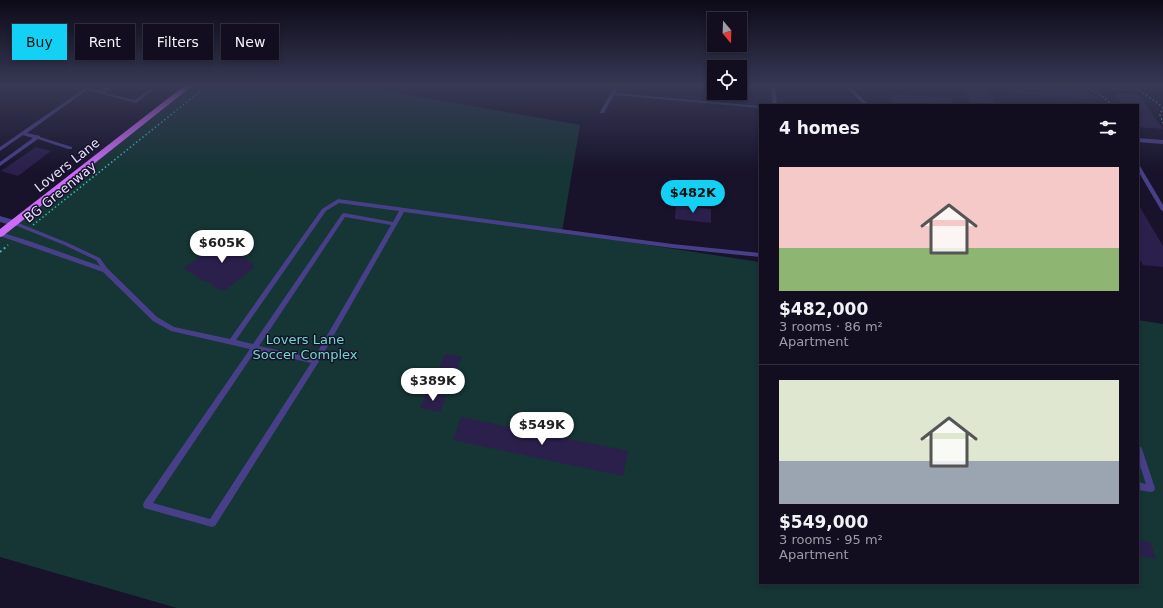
<!DOCTYPE html>
<meta charset="utf-8">
<style>
:root{--surface:#120e20;--page:#1f1c2d;--text:#f1f3f6;--muted:#9c9ca5;--line:#312e3e;--accent:#13d1f5}
body{margin:0;font-family:"DejaVu Sans",sans-serif;background:var(--page);color:var(--text);height:100vh;display:flex;flex-direction:column;font-size:15px;white-space:nowrap}
*{box-sizing:border-box;margin:0}
p{font-size:13px;color:var(--muted)}
.icon{flex:none;width:22px;height:22px;fill:none;stroke:currentColor;stroke-width:2;stroke-linecap:round;stroke-linejoin:round}
.map{position:relative;flex:1;overflow:hidden}
.panel{position:absolute;left:759px;top:104px;width:380px;height:480px;display:flex;flex-direction:column;background:var(--surface);border-radius:0px;box-shadow:0 2px 6px #0003,0 0 0 1px var(--line)}
.panel>*{flex:none}
.top-card{position:absolute;left:12px;top:24px;width:380px;height:36px;display:flex;gap:8px}
.needle{width:26px;rotate:161deg}
.tools{position:absolute;left:707px;top:12px;display:grid;gap:8px}
.tools a{display:grid;place-items:center;width:40px;height:40px;border-radius:0px;background:var(--surface);box-shadow:0 2px 6px #0003,0 0 0 1px var(--line);font-size:20px}
.price{position:absolute;translate:-50% -34px;padding:0 9px;border-radius:14px;background:#fff;color:#222;font-size:13px;line-height:26px;filter:drop-shadow(0 1px 2px #0008)}
.price::after{content:'';position:absolute;left:50%;top:24px;width:12px;height:9px;margin-left:-6px;background:inherit;clip-path:polygon(0 0,100% 0,50% 100%)}
.price.selected{background:var(--accent);color:#111}
ul{padding:0;list-style:none}
li{display:grid;align-content:center;gap:8px;height:212px;padding:0 20px}
li+li{border-top:1px solid var(--line)}
li span{display:grid;place-items:center;height:124px;border-radius:0px;color:#555}
li>.icon{margin-inline-start:auto}
span .icon{width:72px;height:72px;fill:#fffc;stroke-width:1}
li b{font-size:17px}
h2{display:flex;justify-content:space-between;align-items:center;height:48px;padding:0 20px;font-size:17px}
.pill{padding:0 14px;border-radius:0px;background:var(--surface);box-shadow:0 2px 6px #0003,0 0 0 1px var(--line);font-size:14px;line-height:36px}
.pill.selected{background:var(--accent);color:#111}
.map>svg:first-child{display:block}
</style>
<div class="map">
<svg width="1163" height="608" viewBox="0 0 1163 608">
<rect width="100%" height="100%" fill="#18132b"/>
<path fill="#163535" d="M189 86H359L580 125 562 232 760 262V583H1138V320L1163 324V608H177L0 557V234Z"/>
<path fill="#2b204c" d="M963 86H986L995 105H971Z
M1009 86H1084L1092 99 1009 93Z
M1114 93 1138 94 1163 129 1138 127V105H1122Z
M890 94 953 98 952 105H894Z
M36 147 51 151 18 176 1 171Z
M1138 204 1163 246V267L1143 265 1138 257Z
M676 205 711 209V223L675 219Z
M233 236 247 244 240 249 243 251 239 254 254 264 252 266 254 268 224 291 221 289 219 290 205 280 203 281 184 268 227 237 229 238Z
M445 354 462 357 454 376 437 373Z
M427 392 446 396 440 412 420 408Z
M461 417 628 451 623 476 453 440Z
M1138 540 1150 542 1156 559 1138 556Z"/>
<g fill="none" stroke-linecap="round" stroke-linejoin="round">
<path stroke="#37b9b9" stroke-width="1.5" stroke-dasharray="1.5 2.5" stroke-linecap="butt" d="M1085 86 1102 96 1112 105
M1100 86 1122 90 1143 87 1163 88
M1133 86 1163 107
M1163 107 1160 115 1163 123
M33 225 207 86"/>
<path stroke="#37b9b9" stroke-width="2" stroke-dasharray="2 3" stroke-linecap="butt" d="M0 252 8 245"/>
<path fill="#474088" fill-rule="evenodd" d="M88 86H93L90 89 101 91 108 86H113L105 93 135 100 154 86H159L136 103 87 90 27 133 40 136V137L72 147V149H68L38 139 0 166V162L33 138 23 135 0 151V147Z
M615 86H619L615 93 760 106V108L614 95 604 113H600V112Z
M771 86H775L777 105H773Z
M845 86H850L869 105H864Z
M1015 104H1021L1023 105H1015Z
M1138 138 1163 140V144L1138 142Z
M1138 165 1140 166 1163 205V211L1161 210 1138 171Z
M338 199 672 244 760 253V257L672 248 404 212 318 363 215 526 212 527 144 508 143 505 144 502 250 349 171 331 153 321 103 272 0 236V232L29 241 100 266 96 260 64 245 12 224 11 223 14 221 16 222 68 243 100 258 107 268 157 317 174 327 230 339 322 209ZM339 203 399 211 393 222 344 213 342 214 253 344 236 340 326 211ZM345 217 391 225 314 358 259 346ZM256 350 311 363 210 519 153 503Z
M1138 446 1141 447 1142 449 1155 488 1154 491 1151 492 1138 490V482L1146 484 1138 460Z"/>
<path fill="#474088" fill-rule="evenodd" d="M0 216 17 221 18 223 14 226 0 222Z"/>
<path fill="#cc6bf9" fill-rule="evenodd" d="M184 86H192L3 236 0 237V229Z"/>
</g>
<linearGradient id="sky" x2="0" y2="1"><stop stop-color="#0d0a18"/><stop offset="0.5" stop-color="#373955"/><stop offset="1" stop-color="#373955" stop-opacity="0"/></linearGradient>
<rect width="1163" height="171" fill="url(#sky)"/>
<g text-anchor="middle" dominant-baseline="central" stroke-width="3" stroke-linejoin="round" paint-order="stroke">
<g font-size="13" fill="#e4dffe" stroke="#18132b">
<text transform="translate(67 165) rotate(-38)">Lovers Lane</text>
<text transform="translate(60 192) rotate(-39)">BG Greenway</text>
</g>
<g font-size="13" fill="#6cdcc7" stroke="#18132b">
<text x="305" y="339">Lovers Lane<tspan x="305" dy="15">Soccer Complex</tspan></text>
</g>
</g>
</svg>
<div class="tools">
<a><svg class="needle" viewBox="-14 -14 28 28"><path d="M0-13l5 13h-10z" fill="#e53935"/><path d="M0 13l5-13h-10z" fill="#9c9ca5"/></svg></a>
<a><svg class="icon" aria-label="locate" viewBox="0 0 24 24"><circle cx="12" cy="12" r="6"/><path d="M12 2v4M12 18v4M2 12h4M18 12h4"/></svg></a>
</div>
<b class="price selected" style="left:693px;top:214px">$482K</b>
<b class="price" style="left:222px;top:264px">$605K</b>
<b class="price" style="left:433px;top:402px">$389K</b>
<b class="price" style="left:542px;top:446px">$549K</b>
<div class="top-card">
<a class="pill selected">Buy</a>
<a class="pill">Rent</a>
<a class="pill">Filters</a>
<a class="pill">New</a>
</div>
<section class="panel">
<h2>4 homes<svg class="icon" aria-label="filters" viewBox="0 0 24 24"><path d="M4 7h16M4 17h16"/><circle cx="9" cy="7" r="2"/><circle cx="15" cy="17" r="2"/></svg></h2>
<ul>
<li><span style="background:linear-gradient(#f6c9c9 65%,#8fb573 0)"><svg class="icon" aria-label="home" viewBox="0 0 24 24"><path d="M3 11l9-7 9 7M6 9v11h12V9"/></svg></span><div><b>$482,000</b><p>3 rooms · 86 m²</p><p>Apartment</p></div></li>
<li><span style="background:linear-gradient(#dfe7d0 65%,#9aa5b1 0)"><svg class="icon" aria-label="home" viewBox="0 0 24 24"><path d="M3 11l9-7 9 7M6 9v11h12V9"/></svg></span><div><b>$549,000</b><p>3 rooms · 95 m²</p><p>Apartment</p></div></li>
</ul>
</section>
</div>
